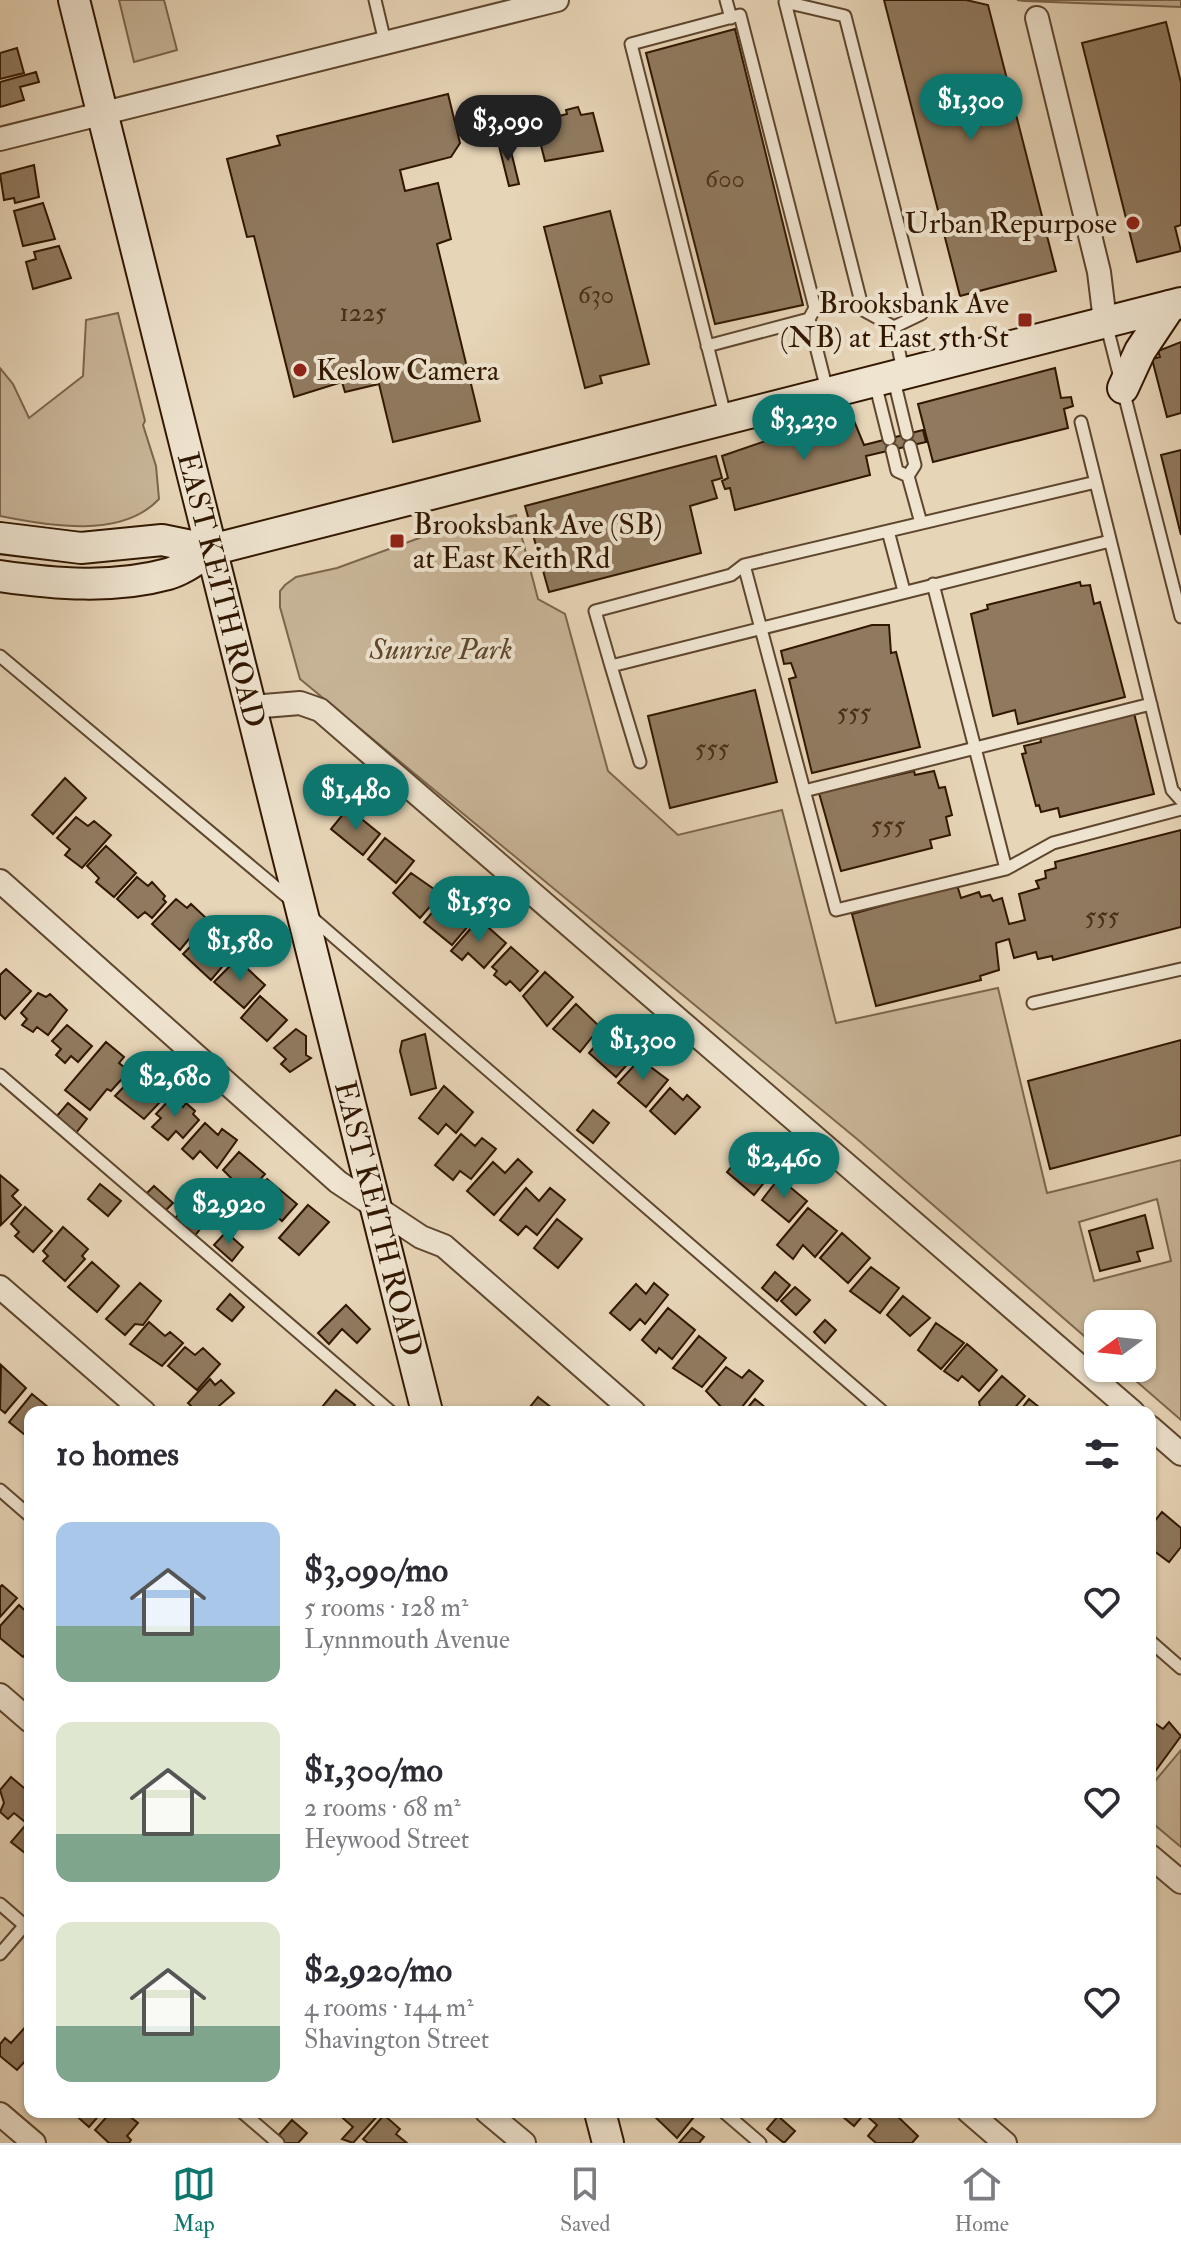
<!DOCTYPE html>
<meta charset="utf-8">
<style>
:root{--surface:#fff;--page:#f7f7f7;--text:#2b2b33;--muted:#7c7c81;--line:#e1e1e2;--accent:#0f766e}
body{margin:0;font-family:"IM FELL Double Pica",serif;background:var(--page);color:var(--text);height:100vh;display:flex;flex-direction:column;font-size:30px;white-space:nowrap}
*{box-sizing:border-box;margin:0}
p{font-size:26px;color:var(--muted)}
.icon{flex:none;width:44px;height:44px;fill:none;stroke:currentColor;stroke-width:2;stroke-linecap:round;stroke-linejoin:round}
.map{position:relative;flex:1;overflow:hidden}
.side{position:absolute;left:24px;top:1406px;width:1132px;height:712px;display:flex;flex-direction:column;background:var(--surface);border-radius:16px;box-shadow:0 2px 6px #0004}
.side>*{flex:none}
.needle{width:52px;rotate:255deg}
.tools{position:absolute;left:1084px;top:1310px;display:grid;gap:16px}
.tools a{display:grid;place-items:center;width:72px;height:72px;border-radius:16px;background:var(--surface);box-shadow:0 2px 6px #0004;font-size:40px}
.price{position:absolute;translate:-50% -68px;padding:0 18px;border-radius:28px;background:var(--accent);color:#fff;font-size:26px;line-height:52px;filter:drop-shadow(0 2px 4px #0008)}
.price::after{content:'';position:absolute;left:50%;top:48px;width:24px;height:18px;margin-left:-12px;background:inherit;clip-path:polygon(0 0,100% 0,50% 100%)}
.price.active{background:#222;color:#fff}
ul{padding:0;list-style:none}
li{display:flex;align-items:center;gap:24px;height:200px;padding:0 32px}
li span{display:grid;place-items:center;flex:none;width:224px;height:160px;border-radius:16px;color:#555}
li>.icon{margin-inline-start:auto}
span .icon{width:96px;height:96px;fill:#fffc;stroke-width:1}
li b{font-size:34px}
h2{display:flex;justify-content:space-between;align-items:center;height:96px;padding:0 32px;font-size:34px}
.dock{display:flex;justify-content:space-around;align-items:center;height:112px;border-top:2px solid var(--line);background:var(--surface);font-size:22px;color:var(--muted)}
.dock a{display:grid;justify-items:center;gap:4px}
.dock .active{color:var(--accent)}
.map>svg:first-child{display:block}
</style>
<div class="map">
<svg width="1181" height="2143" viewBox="0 0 1181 2143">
<rect width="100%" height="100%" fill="#e7d5b7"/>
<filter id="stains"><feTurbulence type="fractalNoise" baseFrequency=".0025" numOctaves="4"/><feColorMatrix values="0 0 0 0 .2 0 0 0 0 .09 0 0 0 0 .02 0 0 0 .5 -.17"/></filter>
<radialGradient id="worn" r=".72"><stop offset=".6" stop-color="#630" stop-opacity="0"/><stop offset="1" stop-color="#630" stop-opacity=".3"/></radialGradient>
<path fill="#c8b598" stroke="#7c664c" stroke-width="2" fill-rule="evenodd" d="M119 0H164L177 50 134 62Z
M1017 0H1181V7L1024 1Z
M118 313 145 421 143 425 156 466 159 499C122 539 49 526 0 516V368L13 384 29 418 83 376 86 320Z
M516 515 538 599 565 614 608 771 678 835 782 810 836 1023 998 988 1047 1193 1181 1160V1420L1121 1368H1142V1324H1098V1348L857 1139 300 679 280 607V591L285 585 296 577 337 568 422 537ZM1157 1199 1171 1261 1094 1281 1079 1222Z
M1181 1750V1847L1150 1821V1787Z"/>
<path fill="#907a5f" stroke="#311700" stroke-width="2" d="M884 0H966L988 5 1056 271 960 296Z
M1166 22 1181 83V225L1175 227 1181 251 1137 262 1082 43Z
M735 29 803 305 715 324 646 53Z
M17 48 24 73 0 79V53Z
M36 72 39 82 20 87 24 100 0 107V82Z
M448 94 460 143 451 157 400 170 405 191 438 183 451 239 437 244 480 421 393 442 379 384 345 392 342 382 294 397 254 236 247 237 227 159 280 145 277 136Z
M578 107 581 115 593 113 603 151 545 161 535 122 567 114 566 110Z
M508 139 519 184 509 186 498 142Z
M34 165 39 197 15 203 14 198 4 200 0 174Z
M43 203 55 239 23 246 14 211Z
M610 211 649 364 600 376 602 383 585 388 544 227Z
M59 246 71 278 33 289 26 262 36 259 34 252Z
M1181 342V413L1167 417 1152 359 1160 357 1158 351Z
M1055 368 1061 398 1071 397 1073 406 1064 409 1068 428 933 462 918 404Z
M852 416 864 445 923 430 926 442 866 456 870 475 735 510 730 488 725 489 722 481 728 478 722 456 783 435 794 439 791 433Z
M1181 450V535L1161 455Z
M716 456 722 478 712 481 717 498 690 506 701 553 549 592 525 506Z
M1080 582 1081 586 1090 585 1094 604 1100 602 1125 697 1018 724 1015 710 993 716 971 614 988 609 987 605Z
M872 625H889L891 653 896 652 920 747 812 773 789 679 796 677 791 663 784 664 781 651Z
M755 690 777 782 670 808 648 716Z
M1134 713 1154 794 1060 817 1058 808 1041 812 1039 805 1036 806 1022 754 1026 753 1024 746 1041 742 1040 737Z
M914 771 915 775 934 771 939 788 945 787 952 815 946 817 950 835 930 840 932 848 841 871 819 793Z
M65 778 86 798 53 834 32 815Z
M348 808 380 834 363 855 331 829Z
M76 817 88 826 94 821 111 835 82 868 65 855 70 849 57 838Z
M1181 830V927L1053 960 1052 956 1038 959 1036 952 1014 958 1009 939 996 943 999 970 980 976 981 980 876 1006 852 914 957 885 961 898 979 892 981 897 990 895 993 901 1002 898 1009 924 1025 920 1019 894 1039 888 1036 881 1046 878 1045 871 1056 868 1055 862Z
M385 838 414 861 396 883 368 859Z
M106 846 136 873 114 897 96 882 99 878 87 866Z
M411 873 441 894 420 918 393 893Z
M137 877 148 886 152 882 165 896 163 899 166 902 152 918 145 912 138 918 117 899Z
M447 895 475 918 452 945 424 922Z
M176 899 187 908 191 904 206 918 180 950 152 924Z
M479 919 506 943 484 968 468 953 462 960 451 951Z
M205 932 213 938 215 936 233 954 211 980 183 954Z
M511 947 538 971 520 991 510 981 506 985 494 975 497 971 492 967Z
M237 959 265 985 244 1008 214 982Z
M6 969 31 991 5 1019 0 1014V975Z
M545 972 573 997 547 1026 523 996Z
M38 993 46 997 50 994 67 1010 48 1035 37 1027 33 1032 22 1025 27 1019 21 1013Z
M260 996 287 1020 267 1041 241 1018Z
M576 1004 600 1027 580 1052 553 1029Z
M67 1025 92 1046 78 1062 71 1056 65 1063 56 1055 61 1049 52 1041Z
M296 1029 306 1036V1055L311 1058 290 1072 281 1064 286 1059 274 1048Z
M607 1032 633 1058 616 1077 589 1053Z
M425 1034 436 1088 411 1095 400 1051 402 1041Z
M1181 1040V1135L1050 1169 1028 1081Z
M106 1042 124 1057 119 1063 129 1071 111 1091 107 1089 90 1110 65 1090Z
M640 1059 668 1080 646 1107 618 1083Z
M135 1075 160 1102 144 1119 115 1096Z
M444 1086 473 1112 456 1133 446 1124 438 1134 419 1118Z
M670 1088 683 1100 687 1095 700 1107 675 1134 650 1111Z
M172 1097 183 1107 186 1103 195 1111 193 1114 199 1120 183 1138 176 1131 168 1140 152 1127 161 1118 156 1114Z
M68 1103 87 1119 76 1133 56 1117Z
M593 1110 609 1123 593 1143 577 1130Z
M205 1123 218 1135 222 1129 237 1140 217 1168 200 1151 193 1159 182 1149Z
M461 1134 475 1146 482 1138 496 1149 471 1179 460 1171 453 1180 435 1165Z
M745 1150 772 1173 754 1195 727 1172Z
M239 1152 265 1174 247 1194 223 1170Z
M518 1159 532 1172 494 1215 467 1191 493 1162 505 1173Z
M0 1175 18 1190 12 1196 21 1205 1 1225Z
M779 1178 807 1201 789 1222 762 1200Z
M267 1179 297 1204 282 1221 251 1195Z
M100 1184 121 1201 108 1216 88 1199Z
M154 1186 173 1203 164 1212 146 1194Z
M526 1188 539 1201 550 1188 565 1200 537 1235 526 1226 518 1235 500 1220Z
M308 1205 329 1222 299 1255 279 1238Z
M25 1207 52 1231 33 1252 15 1236 19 1232 11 1224Z
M185 1208 191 1214 188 1217 201 1228 193 1238 178 1226 176 1217Z
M808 1208 837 1231 815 1257 803 1245 793 1259 777 1245Z
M1145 1215 1153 1248 1137 1252 1140 1261 1100 1271 1089 1231Z
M557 1219 582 1239 558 1268 534 1248Z
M63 1227 88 1249 82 1256 85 1259 65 1281 43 1261 48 1256 43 1251Z
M226 1232 243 1247 232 1261 214 1245Z
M842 1233 870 1258 848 1283 820 1258Z
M92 1262 119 1286 97 1312 68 1287Z
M871 1267 899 1288 880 1313 850 1291Z
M775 1272 790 1285 777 1301 762 1288Z
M140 1283 161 1301 143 1325 135 1324 125 1335 106 1319Z
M654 1283 668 1295 645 1324 640 1319 630 1330 610 1313 636 1284 646 1294Z
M795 1287 810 1300 796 1315 781 1301Z
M230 1294 244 1307 232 1321 217 1309Z
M903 1296 930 1318 910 1336 887 1315Z
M346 1305 370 1329 357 1343 342 1329 329 1344 318 1333Z
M668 1308 695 1330 672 1359 659 1348 656 1353 642 1340Z
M825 1320 836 1330 825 1343 814 1332Z
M149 1322 165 1336 170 1332 183 1343 162 1366 130 1344Z
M936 1323 964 1343 941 1369 918 1350Z
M699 1336 726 1358 702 1387 673 1368Z
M967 1344 997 1370 979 1391 962 1376 958 1381 944 1371Z
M185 1347 195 1355 203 1348 220 1364 197 1390 168 1366Z
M1 1365 26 1388 5 1413 0 1409Z
M726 1367 742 1378 749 1370 763 1381 738 1412H726L706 1391Z
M1002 1376 1025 1396 1011 1412H981L979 1402Z
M210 1379 215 1385 221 1380 234 1393 212 1412H197L188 1403Z
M336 1390 355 1405 350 1412H328L322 1407Z
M32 1394 54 1412H30V1439L9 1422Z
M538 1397 557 1412H526Z
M755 1399 771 1412H744Z
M1029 1399 1045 1412H1019Z
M1162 1512 1181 1528V1547L1169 1562 1150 1548V1527Z
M2 1585 17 1598 0 1617V1587Z
M19 1605 30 1615V1650L23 1657 0 1638V1626Z
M1153 1722 1163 1729 1169 1722 1181 1736 1151 1777 1150 1726Z
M11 1777 30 1793V1814L24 1821 14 1813 8 1819 0 1812 4 1803 0 1790Z
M30 1820V1857L11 1842Z
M28 2024 30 2056 17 2070 0 2056V2044L5 2038 11 2043Z
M72 2112H102L89 2127Z
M111 2112H124L138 2123 127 2136 131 2140 129 2143H109L95 2130Z
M336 2112H381L353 2143 342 2139 353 2127Z
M657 2112H698L677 2138 654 2116Z
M837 2112H866L854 2126Z
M875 2112H893L918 2136 912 2143H876L868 2136 877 2125 869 2118Z
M384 2115 400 2129 396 2134 407 2143H368L363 2139Z
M778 2116 795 2131 784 2143 767 2129Z
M292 2120 307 2133 298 2143H284L277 2137Z
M692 2128 704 2137 699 2143H679Z"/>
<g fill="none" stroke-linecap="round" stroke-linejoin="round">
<g stroke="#5e462e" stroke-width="15">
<path id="lane" d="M375 0 385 42
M726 0 731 18
M1106 323 1181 617
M894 327 863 310 785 2 845 16 921 314 894 327 903 371
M707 346 809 319
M893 376 907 434
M875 383 889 439
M725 415 631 44 740 15 815 308 809 319 827 390
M1081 422 1172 790 1181 800
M910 446 915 465 908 476 921 523
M892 450 897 471 908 476
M1096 482 744 565 731 575 595 611 611 666 1110 541
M888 531 904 591
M744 565 836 910 1006 869 1053 843 1181 809
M933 584 1006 869
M0 656 291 900
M611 666 640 762
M804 791 1151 704
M310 916 883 1412
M1033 1003 1181 969
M0 1075 391 1412
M0 1490 30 1516
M1150 1641 1181 1668
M0 1904 30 1930
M0 1954 25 1925
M242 2112 278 2143
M724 2112 760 2143"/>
</g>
<g stroke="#5e462e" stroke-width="26">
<path id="street" d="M1037 18 1099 272 1105 321
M0 139 557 0
M252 707 300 703 320 710 1133 1412
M0 881 338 1182 421 1237 444 1246 634 1412
M0 1287 144 1412
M1150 1427 1181 1454
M0 1695 30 1721
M1150 1856 1181 1882
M487 2112 524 2143
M969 2112 1005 2143
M0 2114 34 2143"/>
</g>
<g stroke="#311700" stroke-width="34">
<g id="secondary">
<path id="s1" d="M74 0 427 1412"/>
<path d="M1123 388 1140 351 1170 306"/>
<path d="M0 538 81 548 162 540 211 550"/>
<path d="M0 576C55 584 113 589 168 574 183 570 198 558 211 550L1181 303"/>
<path d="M600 2112 608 2143"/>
</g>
</g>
<use href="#lane" stroke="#efe4d0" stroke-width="11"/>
<use href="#street" stroke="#efe4d0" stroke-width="22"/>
<use href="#secondary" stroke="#efe4d0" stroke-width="30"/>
</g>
<g fill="#8f2418" stroke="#efe4d0" stroke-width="3">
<circle cx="1133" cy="223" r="8"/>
<rect x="1017" y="312" width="16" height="16" rx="4"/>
<circle cx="300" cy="370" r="8"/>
<rect x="389" y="533" width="16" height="16" rx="4"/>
</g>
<g text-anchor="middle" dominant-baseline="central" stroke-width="8" stroke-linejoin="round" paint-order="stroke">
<g font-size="26" fill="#493018">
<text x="725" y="179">600</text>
<text x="596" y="295">630</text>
<text x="363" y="313">1225</text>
<text x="854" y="713">555</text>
<text x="712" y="749">555</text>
<text x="888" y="826">555</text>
<text x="1102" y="917">555</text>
</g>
<g font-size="30" fill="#311700" stroke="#efe4d0" text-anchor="end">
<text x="1117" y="223">Urban Repurpose</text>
<text x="1009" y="303">Brooksbank Ave<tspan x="1009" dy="34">(NB) at East 5th St</tspan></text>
<text x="316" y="370" text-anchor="start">Keslow Camera</text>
<text x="413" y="524" text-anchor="start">Brooksbank Ave (SB)<tspan x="413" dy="34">at East Keith Rd</tspan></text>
</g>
<g font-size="30" fill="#311700" stroke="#efe4d0">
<text stroke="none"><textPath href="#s1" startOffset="608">EAST KEITH ROAD</textPath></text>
<text stroke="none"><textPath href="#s1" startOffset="1256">EAST KEITH ROAD</textPath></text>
</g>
<g font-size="30" font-style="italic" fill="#5e462e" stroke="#efe4d0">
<text x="441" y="649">Sunrise Park</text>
</g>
</g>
<rect width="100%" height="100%" filter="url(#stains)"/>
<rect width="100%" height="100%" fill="url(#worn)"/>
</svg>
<div class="tools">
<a><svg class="needle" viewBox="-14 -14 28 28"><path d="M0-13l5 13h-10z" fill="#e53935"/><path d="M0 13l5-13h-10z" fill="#7c7c81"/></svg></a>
</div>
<b class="price" style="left:971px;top:142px">$1,300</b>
<b class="price active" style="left:508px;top:163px">$3,090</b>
<b class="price" style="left:804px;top:462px">$3,230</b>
<b class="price" style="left:356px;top:832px">$1,480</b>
<b class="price" style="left:479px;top:944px">$1,530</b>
<b class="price" style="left:240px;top:983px">$1,580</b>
<b class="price" style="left:643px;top:1082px">$1,300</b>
<b class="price" style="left:175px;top:1119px">$2,680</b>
<b class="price" style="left:784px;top:1200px">$2,460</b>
<b class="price" style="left:229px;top:1246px">$2,920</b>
<section class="side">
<h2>10 homes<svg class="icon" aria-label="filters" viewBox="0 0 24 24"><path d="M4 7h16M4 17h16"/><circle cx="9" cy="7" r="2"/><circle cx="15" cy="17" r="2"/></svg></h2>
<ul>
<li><span style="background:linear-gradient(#a9c7e8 65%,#7fa58c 0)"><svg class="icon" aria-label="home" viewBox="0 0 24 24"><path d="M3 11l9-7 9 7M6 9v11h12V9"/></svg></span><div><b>$3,090/mo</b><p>5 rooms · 128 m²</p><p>Lynnmouth Avenue</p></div><svg class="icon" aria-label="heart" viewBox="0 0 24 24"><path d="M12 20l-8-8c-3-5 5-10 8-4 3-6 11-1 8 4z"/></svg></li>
<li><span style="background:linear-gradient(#dfe7d0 70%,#7fa58c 0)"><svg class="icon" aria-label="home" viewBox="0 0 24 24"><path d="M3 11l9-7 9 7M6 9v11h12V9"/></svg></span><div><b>$1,300/mo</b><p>2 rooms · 68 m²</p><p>Heywood Street</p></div><svg class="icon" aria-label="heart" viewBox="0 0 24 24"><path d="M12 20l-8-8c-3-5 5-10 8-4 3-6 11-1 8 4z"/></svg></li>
<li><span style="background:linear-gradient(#dfe7d0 65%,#7fa58c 0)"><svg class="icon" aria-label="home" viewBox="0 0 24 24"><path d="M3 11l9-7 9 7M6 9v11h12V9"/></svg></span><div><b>$2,920/mo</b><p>4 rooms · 144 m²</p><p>Shavington Street</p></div><svg class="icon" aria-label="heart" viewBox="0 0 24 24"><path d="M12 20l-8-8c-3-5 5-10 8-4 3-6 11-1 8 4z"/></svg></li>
</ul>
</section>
</div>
<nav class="dock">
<a class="active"><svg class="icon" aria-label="map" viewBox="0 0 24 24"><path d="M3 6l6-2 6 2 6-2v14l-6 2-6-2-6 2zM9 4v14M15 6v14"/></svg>Map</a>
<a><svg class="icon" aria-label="saved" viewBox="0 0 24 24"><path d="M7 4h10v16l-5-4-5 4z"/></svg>Saved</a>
<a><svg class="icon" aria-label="home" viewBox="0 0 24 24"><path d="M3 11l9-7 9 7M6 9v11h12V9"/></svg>Home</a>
</nav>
